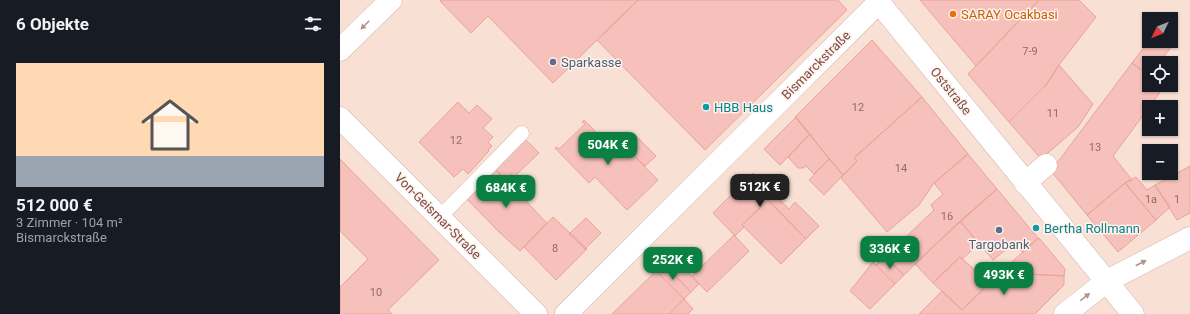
<!DOCTYPE html>
<html lang="de">
<meta charset="utf-8">
<style>
:root{--surface:#171b24;--page:#20242c;--text:#f1f3f6;--muted:#9ea1a6;--accent:#0b8043}
body{margin:0;font-family:Roboto,sans-serif;background:var(--page);color:var(--text);height:100vh;display:flex;flex-direction:column;font-size:15px;white-space:nowrap}
*{box-sizing:border-box;margin:0}
p{font-size:13px;color:var(--muted)}
.icon{flex:none;width:22px;height:22px;fill:none;stroke:currentColor;stroke-width:2;stroke-linecap:round;stroke-linejoin:round}
.map{position:relative;flex:1;overflow:hidden}
.side{display:flex;flex-direction:column;background:var(--surface);width:340px}
.side>*{flex:none}
.needle{width:26px;rotate:227deg}
.buttons{position:absolute;left:802px;top:12px;display:grid;gap:8px}
.buttons a{display:grid;place-items:center;width:36px;height:36px;border-radius:0px;background:var(--surface);box-shadow:0 1px 3px #0004;font-size:20px}
.price{position:absolute;translate:-50% -34px;padding:0 9px;border-radius:8px;background:var(--accent);color:#fff;font-size:13px;line-height:26px;filter:drop-shadow(0 1px 2px #0008)}
.price::after{content:'';position:absolute;left:50%;top:24px;width:12px;height:9px;margin-left:-6px;background:inherit;clip-path:polygon(0 0,100% 0,50% 100%)}
.price.on{background:#222;color:#fff}
ul{padding:0;list-style:none}
li{display:grid;align-content:center;gap:8px;height:212px;padding:0 16px}
li span{display:grid;place-items:center;height:124px;border-radius:0px;color:#555}
li>.icon{margin-inline-start:auto}
span .icon{width:72px;height:72px;fill:#fffc;stroke-width:1}
li b{font-size:17px}
h2{display:flex;justify-content:space-between;align-items:center;height:48px;padding:0 16px;font-size:17px}
main{display:flex;flex:1;min-height:0}
.map>svg:first-child{display:block}
</style>
<main>
<section class="side">
<h2>6 Objekte<svg class="icon" aria-label="filters" viewBox="0 0 24 24"><path d="M4 7h16M4 17h16"/><circle cx="9" cy="7" r="2"/><circle cx="15" cy="17" r="2"/></svg></h2>
<ul>
<li><span style="background:linear-gradient(#ffd9b3 75%,#9aa5b1 0)"><svg class="icon" aria-label="home" viewBox="0 0 24 24"><path d="M3 11l9-7 9 7M6 9v11h12V9"/></svg></span><div><b>512 000 €</b><p>3 Zimmer · 104 m²</p><p>Bismarckstraße</p></div></li>
</ul>
</section>
<div class="map">
<svg width="850" height="314" viewBox="0 0 850 314">
<rect width="100%" height="100%" fill="#feede5"/>
<path fill="#f9e0d5" fill-rule="evenodd" d="M0 0H850V314H0ZM809 19H831V41H809ZM809 63H831V85H809ZM809 107H831V129H809ZM809 151H831V173H809Z"/>
<path fill="#f6c1ba" stroke="#eaa299" d="M101 0H298L213 83 148 16 131 33 100 1Z
M298 0H498L507 10 365 150 257 40Z
M580 0H699L636 66Z
M699 0H739L756 17 719 65 706 85 669 122 628 74Z
M831 26 838 38 819 63H809V76L792 63 809 41H831Z
M532 40 582 97 514 158 517 161 503 175 455 117Z
M792 63 809 76V85H821L824 87 773 156 792 180 785 183 747 215 711 171Z
M719 65 753 104 738 127 701 159 669 122 706 85Z
M582 97 628 154 594 183 579 205 547 232 501 178 517 161 514 158Z
M118 102 129 113 137 105 152 119 143 128 153 137 148 142 152 146 148 150 149 151 128 174 123 169 114 177 79 142Z
M456 117 470 134 440 165 424 149Z
M244 120 278 154 284 146 318 180 287 210 255 177 249 183 215 148 217 147 219 149 245 124 242 122Z
M470 134 489 159 474 174 466 166 463 168H458L448 157Z
M295 135 316 156 305 166 285 147Z
M183 137 199 153 174 177 171 174 166 179 153 167Z
M628 154 657 189 597 243 564 275 545 257 594 210 591 205 603 194 594 183Z
M0 159 99 260 48 310 52 314H0V287L28 259 0 231Z
M489 159 503 175 484 195 469 180Z
M850 166V213L837 220 815 185Z
M153 167 207 223 180 251 159 232 124 196Z
M413 173 449 209 455 202 479 226 466 239 428 200 402 225 404 227 395 236 373 213Z
M796 177 807 190 815 185 830 207 816 220 785 183Z
M785 183 816 220 778 252 747 215Z
M657 189 698 238 682 252 674 243 653 260 620 221Z
M428 200 466 239 441 264 402 225Z
M213 217 247 249 216 280 184 247Z
M246 218 261 233 245 249 229 234Z
M620 221 639 244 622 259 620 257 593 283 575 264Z
M394 235 409 251 367 292 352 276Z
M699 238 725 269 724 276 669 273 665 268Z
M545 257 564 275 555 284 536 265Z
M620 257 650 283 622 310 593 283Z
M335 259 359 284 351 292 326 267Z
M533 262 555 284 530 309 510 291Z
M323 263 351 292 344 299 316 271 314 272Z
M665 268 669 273 724 276V285L695 314H579L602 291 622 310Z
M316 271 344 299 329 314H272Z
M344 299 353 309 348 314H329Z"/>
<g fill="none" stroke-linecap="round" stroke-linejoin="round">
<g stroke="#d4b3ac" stroke-width="15">
<path id="lane" d="M100 217 182 133"/>
</g>
<g stroke="#d4b3ac" stroke-width="23">
<path id="street" d="M537 0 793 314
M0 118 196 314
M685 183 706 165
M226 314 539 2"/>
</g>
<g stroke="#d9b3ab" stroke-width="23">
<path id="secondary" d="M0 50 51 0
M725 314 767 281 850 238"/>
</g>
<use href="#lane" stroke="#fff" stroke-width="14"/>
<use href="#street" stroke="#fff" stroke-width="22"/>
<use href="#secondary" stroke="#fff" stroke-width="22"/>
</g>
<defs><path id="oneway-solid" d="M-6-.8H1V-3.2L6.5 0L1 3.2V.8H-6Z"/></defs>
<g fill="#af9391">
<use href="#oneway-solid" transform="translate(25 25) rotate(135)"/>
<use href="#oneway-solid" transform="translate(801 263) rotate(-27)"/>
<use href="#oneway-solid" transform="translate(745 297) rotate(-38)"/>
</g>
<circle fill="#e8710a" stroke="#fff3ed" stroke-width="1.5" cx="613" cy="14" r="4"/>
<g fill="#5c6f8a" stroke="#fff3ed" stroke-width="1.5">
<circle cx="213" cy="62" r="4"/>
<circle cx="659" cy="230" r="4"/>
</g>
<g fill="#0f9aa8" stroke="#fff3ed" stroke-width="1.5">
<circle cx="366" cy="107" r="4"/>
<circle cx="696" cy="228" r="4"/>
</g>
<g text-anchor="middle" dominant-baseline="central" stroke-width="3" stroke-linejoin="round" paint-order="stroke">
<g font-size="11" fill="#996864">
<text x="690" y="51">7-9</text>
<text x="518" y="107">12</text>
<text x="713" y="113">11</text>
<text x="116" y="140">12</text>
<text x="755" y="147">13</text>
<text x="561" y="168">14</text>
<text x="811" y="199">1a</text>
<text x="837" y="199">1</text>
<text x="607" y="216">16</text>
<text x="215" y="248">8</text>
<text x="36" y="292">10</text>
</g>
<g font-size="13" fill="#c56008" stroke="#fff3ed" text-anchor="start">
<text x="621" y="14">SARAY Ocakbasi</text>
</g>
<g font-size="13" fill="#4e5e75" stroke="#fff3ed" text-anchor="start">
<text x="221" y="62">Sparkasse</text>
<text x="659" y="244" text-anchor="middle">Targobank</text>
</g>
<g font-size="13" fill="#7a4b47" stroke="#fff3ed">
<text transform="translate(476 65) rotate(-45)">Bismarckstraße</text>
<text transform="translate(611 91) rotate(51)">Oststraße</text>
<text transform="translate(98 216) rotate(45)">Von-Geismar-Straße</text>
</g>
<g font-size="13" fill="#0d838f" stroke="#fff3ed" text-anchor="start">
<text x="374" y="107">HBB Haus</text>
<text x="704" y="228">Bertha Rollmann</text>
</g>
</g>
</svg>
<div class="buttons">
<a><svg class="needle" viewBox="-14 -14 28 28"><path d="M0-13l5 13h-10z" fill="#e53935"/><path d="M0 13l5-13h-10z" fill="#9ea1a6"/></svg></a>
<a><svg class="icon" aria-label="locate" viewBox="0 0 24 24"><circle cx="12" cy="12" r="6"/><path d="M12 2v4M12 18v4M2 12h4M18 12h4"/></svg></a>
<a>+</a>
<a>−</a>
</div>
<b class="price" style="left:268px;top:166px">504K €</b>
<b class="price on" style="left:420px;top:208px">512K €</b>
<b class="price" style="left:166px;top:209px">684K €</b>
<b class="price" style="left:550px;top:270px">336K €</b>
<b class="price" style="left:333px;top:281px">252K €</b>
<b class="price" style="left:664px;top:296px">493K €</b>
</div>
</main>
